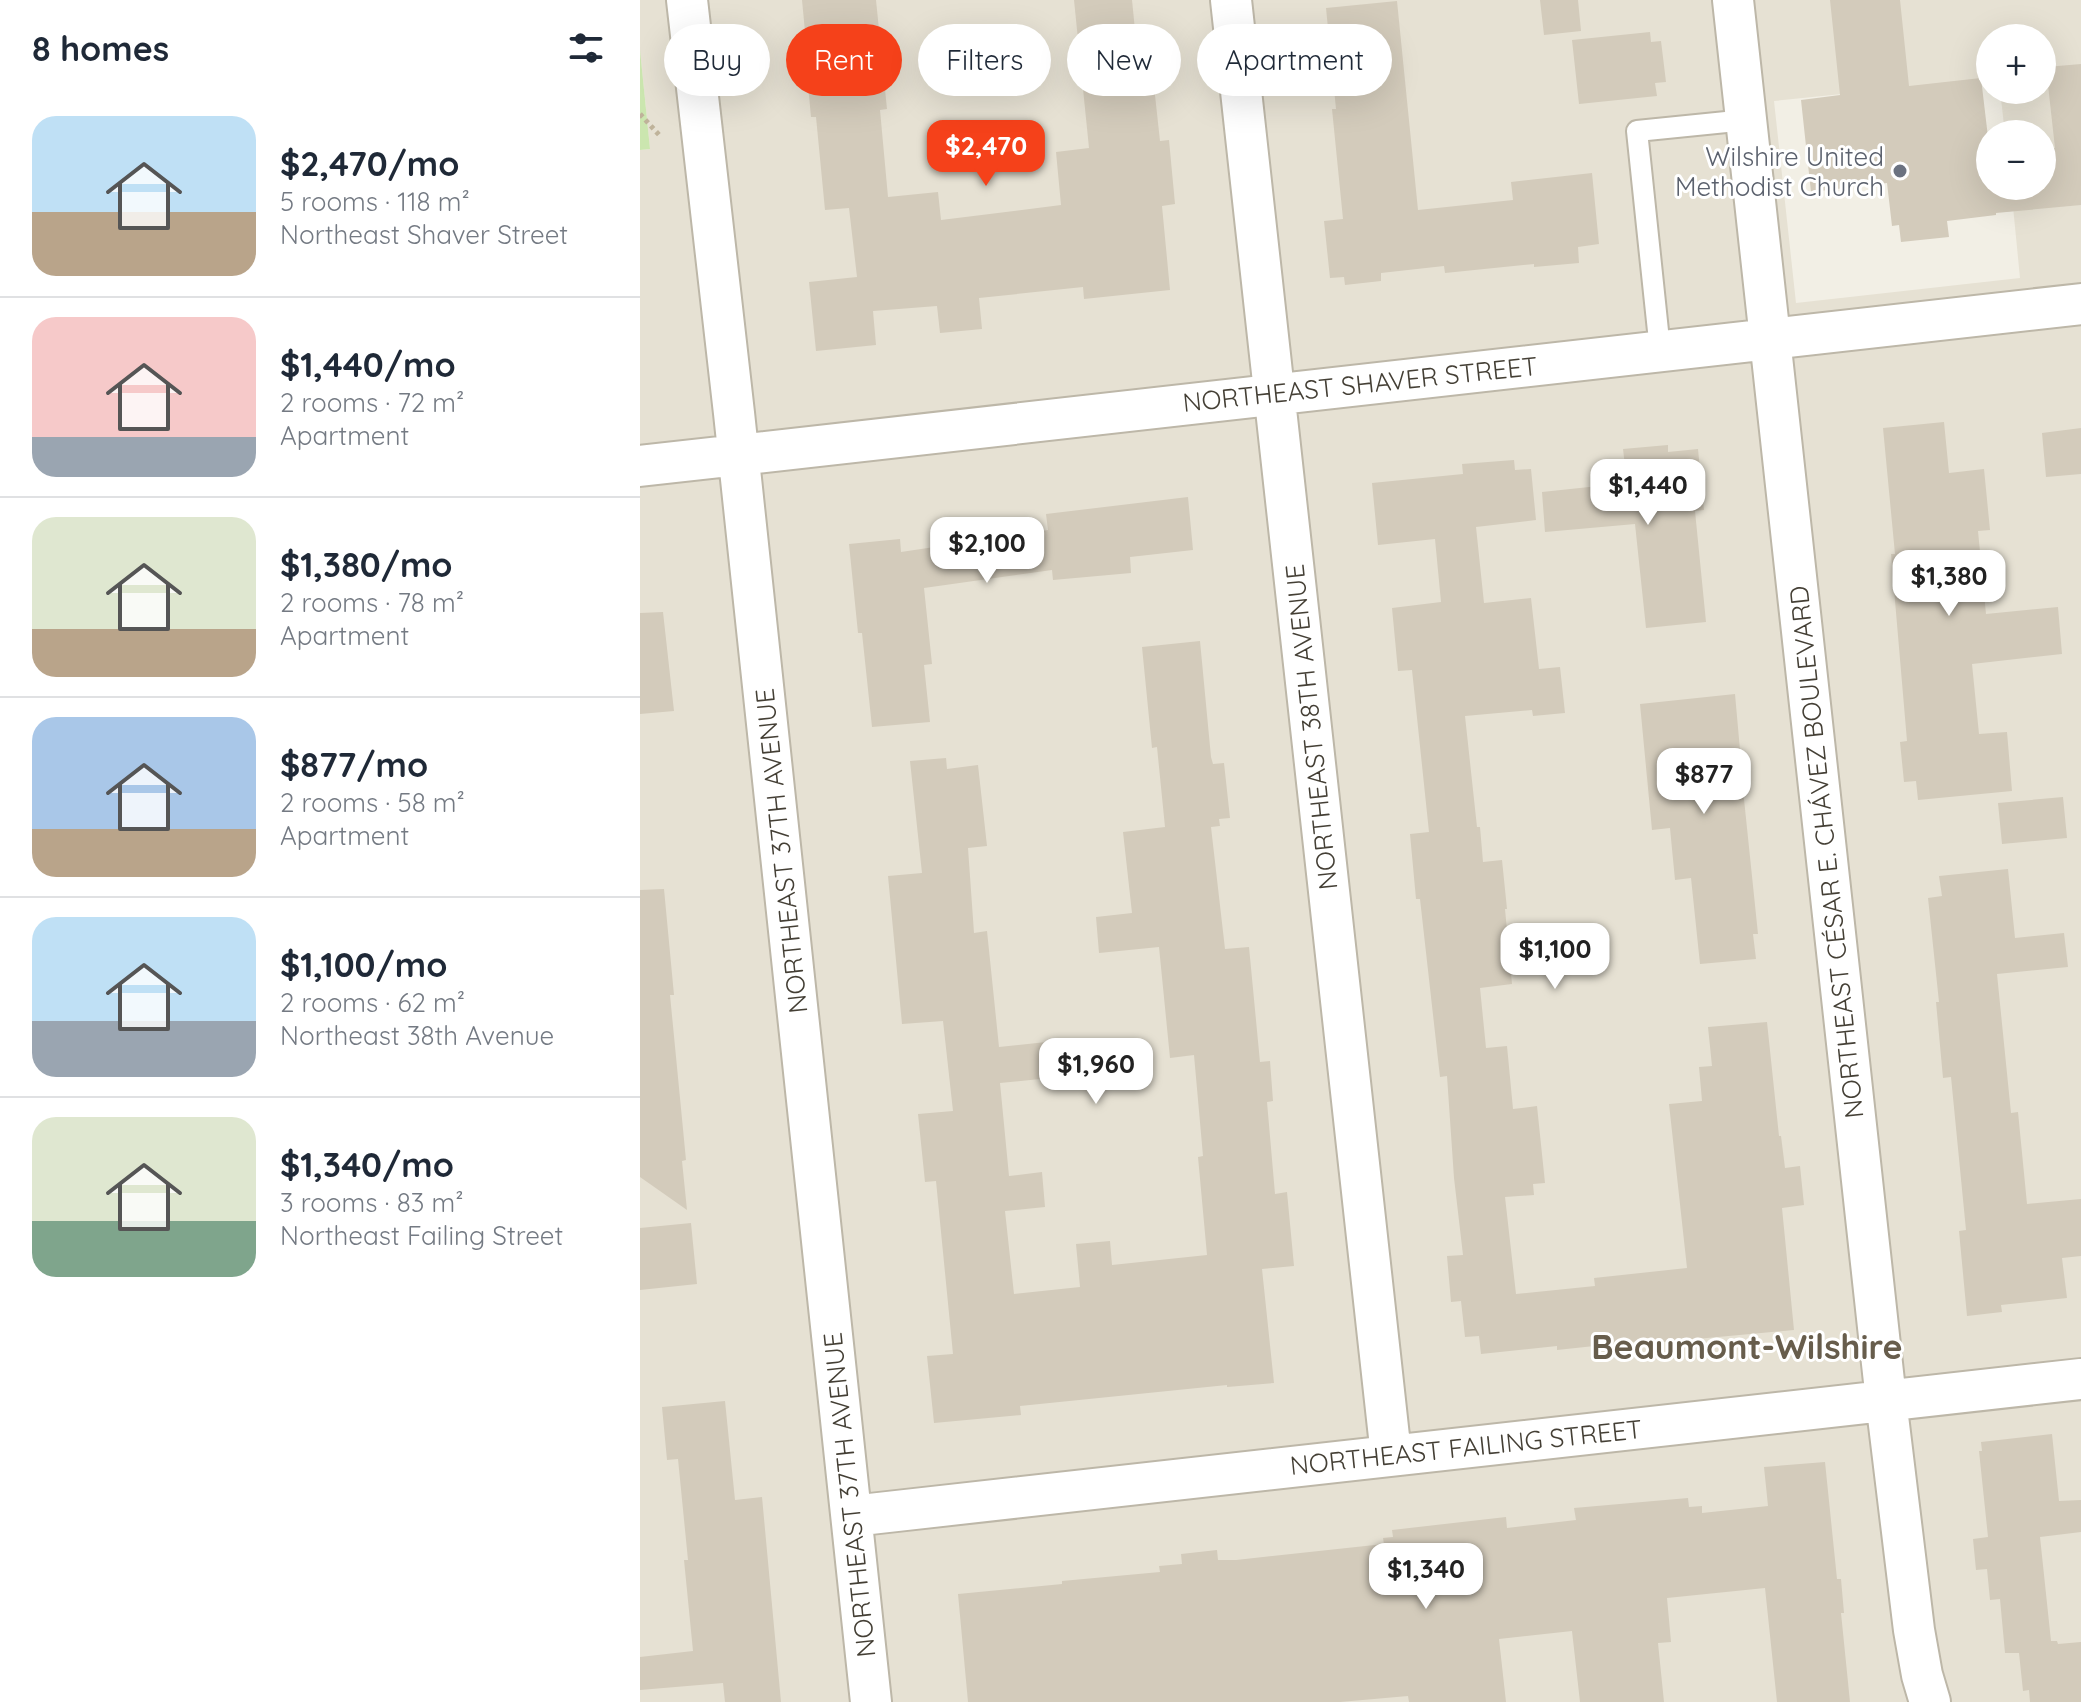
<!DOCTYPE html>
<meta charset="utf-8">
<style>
:root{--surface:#fff;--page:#f6f6f7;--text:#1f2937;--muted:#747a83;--line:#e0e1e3;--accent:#f5411a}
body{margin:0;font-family:Quicksand,sans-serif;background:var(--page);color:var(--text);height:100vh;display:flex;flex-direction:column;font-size:30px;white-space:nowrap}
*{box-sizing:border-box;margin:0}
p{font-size:26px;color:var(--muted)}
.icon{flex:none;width:44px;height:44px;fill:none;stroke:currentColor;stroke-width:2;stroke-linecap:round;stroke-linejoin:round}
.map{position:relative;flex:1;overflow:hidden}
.details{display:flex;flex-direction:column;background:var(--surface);width:640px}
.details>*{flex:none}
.hud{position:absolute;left:24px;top:24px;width:760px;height:72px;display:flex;gap:16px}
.buttons{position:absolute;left:1336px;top:24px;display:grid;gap:16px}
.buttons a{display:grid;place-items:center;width:80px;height:80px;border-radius:50%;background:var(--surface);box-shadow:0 8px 32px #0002;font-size:40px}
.price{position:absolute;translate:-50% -68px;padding:0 18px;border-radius:16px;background:#fff;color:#222;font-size:26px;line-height:52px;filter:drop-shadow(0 2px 4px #0008)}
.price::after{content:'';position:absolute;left:50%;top:48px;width:24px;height:18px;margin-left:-12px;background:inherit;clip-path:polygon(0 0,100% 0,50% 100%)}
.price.selected{background:var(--accent);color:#fff}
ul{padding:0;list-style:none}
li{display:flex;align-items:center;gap:24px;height:200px;padding:0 32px}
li+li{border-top:2px solid var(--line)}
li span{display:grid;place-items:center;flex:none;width:224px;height:160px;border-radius:24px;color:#555}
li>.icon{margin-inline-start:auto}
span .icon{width:96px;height:96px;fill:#fffc;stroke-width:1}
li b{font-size:34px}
h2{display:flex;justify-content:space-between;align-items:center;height:96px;padding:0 32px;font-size:34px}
.tag{padding:0 28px;border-radius:36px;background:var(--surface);box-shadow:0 8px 32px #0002;font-size:28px;line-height:72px}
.tag.selected{background:var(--accent);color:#fff}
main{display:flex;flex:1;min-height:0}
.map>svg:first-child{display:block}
</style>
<main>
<section class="details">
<h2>8 homes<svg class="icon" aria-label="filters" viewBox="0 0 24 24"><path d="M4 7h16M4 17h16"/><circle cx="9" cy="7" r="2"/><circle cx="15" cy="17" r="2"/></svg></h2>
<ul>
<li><span style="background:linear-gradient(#bfe0f5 60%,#b9a48a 0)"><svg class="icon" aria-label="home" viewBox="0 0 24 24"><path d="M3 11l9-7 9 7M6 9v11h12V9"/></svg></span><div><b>$2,470/mo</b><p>5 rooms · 118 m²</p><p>Northeast Shaver Street</p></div></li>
<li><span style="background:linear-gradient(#f6c9c9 75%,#9aa5b1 0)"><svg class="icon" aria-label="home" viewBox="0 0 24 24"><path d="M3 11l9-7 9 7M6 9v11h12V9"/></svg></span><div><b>$1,440/mo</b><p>2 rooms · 72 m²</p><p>Apartment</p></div></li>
<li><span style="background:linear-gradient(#dfe7d0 70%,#b9a48a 0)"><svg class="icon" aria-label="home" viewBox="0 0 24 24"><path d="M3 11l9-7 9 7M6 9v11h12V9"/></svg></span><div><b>$1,380/mo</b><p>2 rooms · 78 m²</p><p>Apartment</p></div></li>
<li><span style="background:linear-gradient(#a9c7e8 70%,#b9a48a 0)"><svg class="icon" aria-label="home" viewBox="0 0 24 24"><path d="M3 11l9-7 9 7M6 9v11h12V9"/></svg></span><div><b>$877/mo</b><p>2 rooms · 58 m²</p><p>Apartment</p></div></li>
<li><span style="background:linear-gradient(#bfe0f5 65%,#9aa5b1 0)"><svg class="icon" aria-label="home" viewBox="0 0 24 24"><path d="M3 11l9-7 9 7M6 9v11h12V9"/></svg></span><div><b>$1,100/mo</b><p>2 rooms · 62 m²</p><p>Northeast 38th Avenue</p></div></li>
<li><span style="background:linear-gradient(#dfe7d0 65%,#7fa58c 0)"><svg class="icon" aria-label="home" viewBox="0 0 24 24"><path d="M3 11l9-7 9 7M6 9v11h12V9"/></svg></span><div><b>$1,340/mo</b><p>3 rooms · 83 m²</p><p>Northeast Failing Street</p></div></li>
</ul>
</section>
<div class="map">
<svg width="1441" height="1702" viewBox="0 0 1441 1702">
<rect width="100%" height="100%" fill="#f2efe5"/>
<path fill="#e6e1d3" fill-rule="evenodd" d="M0 0H1441V1702H0V150L10 149 0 50ZM1350 38H1402V90H1360L1365 134H1402V186H1371L1380 278 1156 303 1134 101 1350 79Z"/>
<path fill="#cbe6af" d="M0 50 10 149 0 150Z"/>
<path fill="#d3cbbb" d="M162 0H236L247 109 240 110 248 197 298 192 301 220 421 205 416 152 449 148 434 0H492L497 50 510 49 520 141 529 140 535 204 522 206 530 290 444 299 443 287 339 298 342 329 300 333 297 306 233 311 236 345 176 351 169 282 217 277 209 208 185 210 176 117H171L164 42H166Z
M900 0H938L941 31 904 35Z
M1190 0H1260L1269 86 1341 78 1350 154V186H1402V149L1415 148 1406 67 1441 64V205L1356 213V215L1307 221 1309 237 1261 242 1259 225 1252 226 1247 183 1171 192 1161 100 1200 95Z
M757 1 778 210 873 200 871 182 952 173 959 244 938 247 939 263 894 267V264L805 273 804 266 741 273V281L705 285 704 277 690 278 684 221 703 219 692 109H696L686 8Z
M1010 32 1011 42 1021 41 1026 82 1015 83 1017 96 939 104 932 40Z
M1304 422 1309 473 1344 469 1350 530 1338 531 1346 614 1418 607 1422 654 1332 664 1339 734 1367 732 1372 791 1278 800 1276 781 1264 782 1260 742 1267 741 1251 554H1255L1243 428Z
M1441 428V474L1406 477 1402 433Z
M1028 445V452L1058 449 1064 510 1055 511 1066 622 1006 628 995 524 905 532 902 492 987 483 983 449Z
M874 460 875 470 891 469 896 520 836 527 844 603 891 598 899 669 920 667 925 713 893 716 892 710 825 716 837 827H840L843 862 862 860 867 909H865L872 984 840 988 846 1048 867 1046 873 1109 897 1106 905 1183 893 1184 894 1195 865 1197 876 1294 955 1286 954 1278 1047 1268 1029 1104 1062 1101 1059 1067 1072 1066 1068 1027 1127 1022 1139 1136H1141L1145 1168 1160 1166 1164 1205 1142 1208 1154 1330 1002 1344 1001 1341 917 1350V1346L841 1354 839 1336 825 1337 821 1301 811 1302 807 1256 823 1255 814 1178 807 1076 800 1077 780 899H776L770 834 789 832 772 670 758 671 752 608 801 602 795 539 738 545 732 483 823 474 822 464Z
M548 497 553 550 490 557 491 573 413 580 412 570 284 588 292 664 284 665 290 722 232 727 222 633H218L209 544 260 539 261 552 408 530 406 514Z
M23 612 34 711 0 714V613Z
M560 641 571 757 573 764 584 763 590 818 579 819 580 826 571 827 585 949 609 947 620 1062 630 1061 633 1101 627 1102 635 1194 647 1192 654 1266 622 1269 634 1383 587 1387V1385L380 1406 381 1415 294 1423 287 1356 313 1354 296 1181 285 1182 278 1114 313 1111 303 1021 262 1024 248 876 282 873 270 761 306 758 307 769 338 765 347 846 328 848 334 933 347 931 359 1047 425 1040 429 1076 360 1083 369 1176 402 1172 405 1207 365 1211 374 1294 440 1287 436 1244 470 1241 472 1265 567 1255 558 1157 563 1156 554 1055 530 1058 519 947 459 953 456 917 492 913 483 832 525 827 517 747 512 748 502 647Z
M1095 694 1100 750 1099 751 1118 934H1113L1116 959 1060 964 1051 878 1035 880 1030 828 1012 830 1000 704Z
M1423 797 1427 838 1362 844 1358 803Z
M1368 869 1375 938 1424 933 1428 967 1357 974 1371 1113 1378 1112 1387 1204 1441 1199V1256L1422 1258 1427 1298 1361 1305 1362 1312 1327 1316 1319 1231 1326 1230 1311 1077 1303 1078 1296 1002H1299L1288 898 1302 896 1299 876Z
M24 889 34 995H30L46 1160 42 1161 47 1210 0 1177V890Z
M51 1223 57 1284 0 1290V1228Z
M85 1401 95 1500 122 1497 141 1702H85L83 1683 0 1690V1657L53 1651 44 1560H48L38 1459 27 1460 22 1407Z
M1412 1434 1419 1501 1441 1500V1532L1400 1537 1411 1641H1417L1418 1644 1441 1642V1702H1390L1389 1690 1383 1691 1379 1653H1365L1360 1599 1350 1600 1347 1569 1336 1570 1333 1539 1348 1537 1339 1451H1342L1341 1442Z
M1185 1462 1197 1579H1201L1204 1613H1201L1210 1702H1137L1125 1588 1027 1598 1031 1642 1018 1643 1024 1702H940L932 1631 859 1639 866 1702H769L768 1696 700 1702H328L318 1594 422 1584V1581L520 1572 519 1566 542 1564 541 1554 577 1550 578 1560H596L744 1544 743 1538 753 1537 752 1530 866 1517 867 1528 936 1520 934 1508 1048 1498 1049 1507 1062 1506V1513L1128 1506 1124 1467Z"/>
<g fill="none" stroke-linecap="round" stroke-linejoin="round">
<g stroke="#bdb7a8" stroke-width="24">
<path id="service" d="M1020 350 997 131 1106 120"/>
</g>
<g stroke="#bdb7a8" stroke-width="44">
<path id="minor" d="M47 0 94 413 231 1702
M591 0 751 1455
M1093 0 1246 1400 1274 1630 1282 1675 1290 1702
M0 466 1441 304
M212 1516 1441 1379"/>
</g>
<path stroke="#bfb39a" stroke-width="5" stroke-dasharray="4 4" stroke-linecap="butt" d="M0 114 21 137"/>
<use href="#service" stroke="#fff" stroke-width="20"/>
<use href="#minor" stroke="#fff" stroke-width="40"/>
</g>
<circle fill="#6b7280" stroke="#fff" stroke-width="3" cx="1260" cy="171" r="8"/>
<g text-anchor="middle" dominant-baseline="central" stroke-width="6" stroke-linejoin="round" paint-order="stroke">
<g font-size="26" fill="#5b616d" stroke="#fff" text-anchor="end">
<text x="1244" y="156">Wilshire United<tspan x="1244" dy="30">Methodist Church</tspan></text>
</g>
<g font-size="26" fill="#443f35" stroke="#fff">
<text transform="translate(720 384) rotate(-6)">NORTHEAST SHAVER STREET</text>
<text transform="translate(671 727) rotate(-96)">NORTHEAST 38TH AVENUE</text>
<text transform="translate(141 851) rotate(-96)">NORTHEAST 37TH AVENUE</text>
<text transform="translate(1186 852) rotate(-96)">NORTHEAST CÉSAR E. CHÁVEZ BOULEVARD</text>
<text transform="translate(826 1447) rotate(-6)">NORTHEAST FAILING STREET</text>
<text transform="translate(209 1495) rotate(-96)">NORTHEAST 37TH AVENUE</text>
</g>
<g font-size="34" font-weight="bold" fill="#675d4c" stroke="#fff">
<text x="1107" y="1346">Beaumont-Wilshire</text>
</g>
</g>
</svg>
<div class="buttons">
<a>+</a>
<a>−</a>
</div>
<b class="price selected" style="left:346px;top:188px">$2,470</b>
<b class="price" style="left:1008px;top:527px">$1,440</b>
<b class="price" style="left:347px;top:585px">$2,100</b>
<b class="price" style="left:1309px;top:618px">$1,380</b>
<b class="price" style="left:1064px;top:816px">$877</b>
<b class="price" style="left:915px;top:991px">$1,100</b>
<b class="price" style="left:456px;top:1106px">$1,960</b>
<b class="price" style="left:786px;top:1611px">$1,340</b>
<div class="hud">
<a class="tag">Buy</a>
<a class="tag selected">Rent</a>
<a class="tag">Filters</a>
<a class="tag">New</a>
<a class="tag">Apartment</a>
</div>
</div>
</main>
